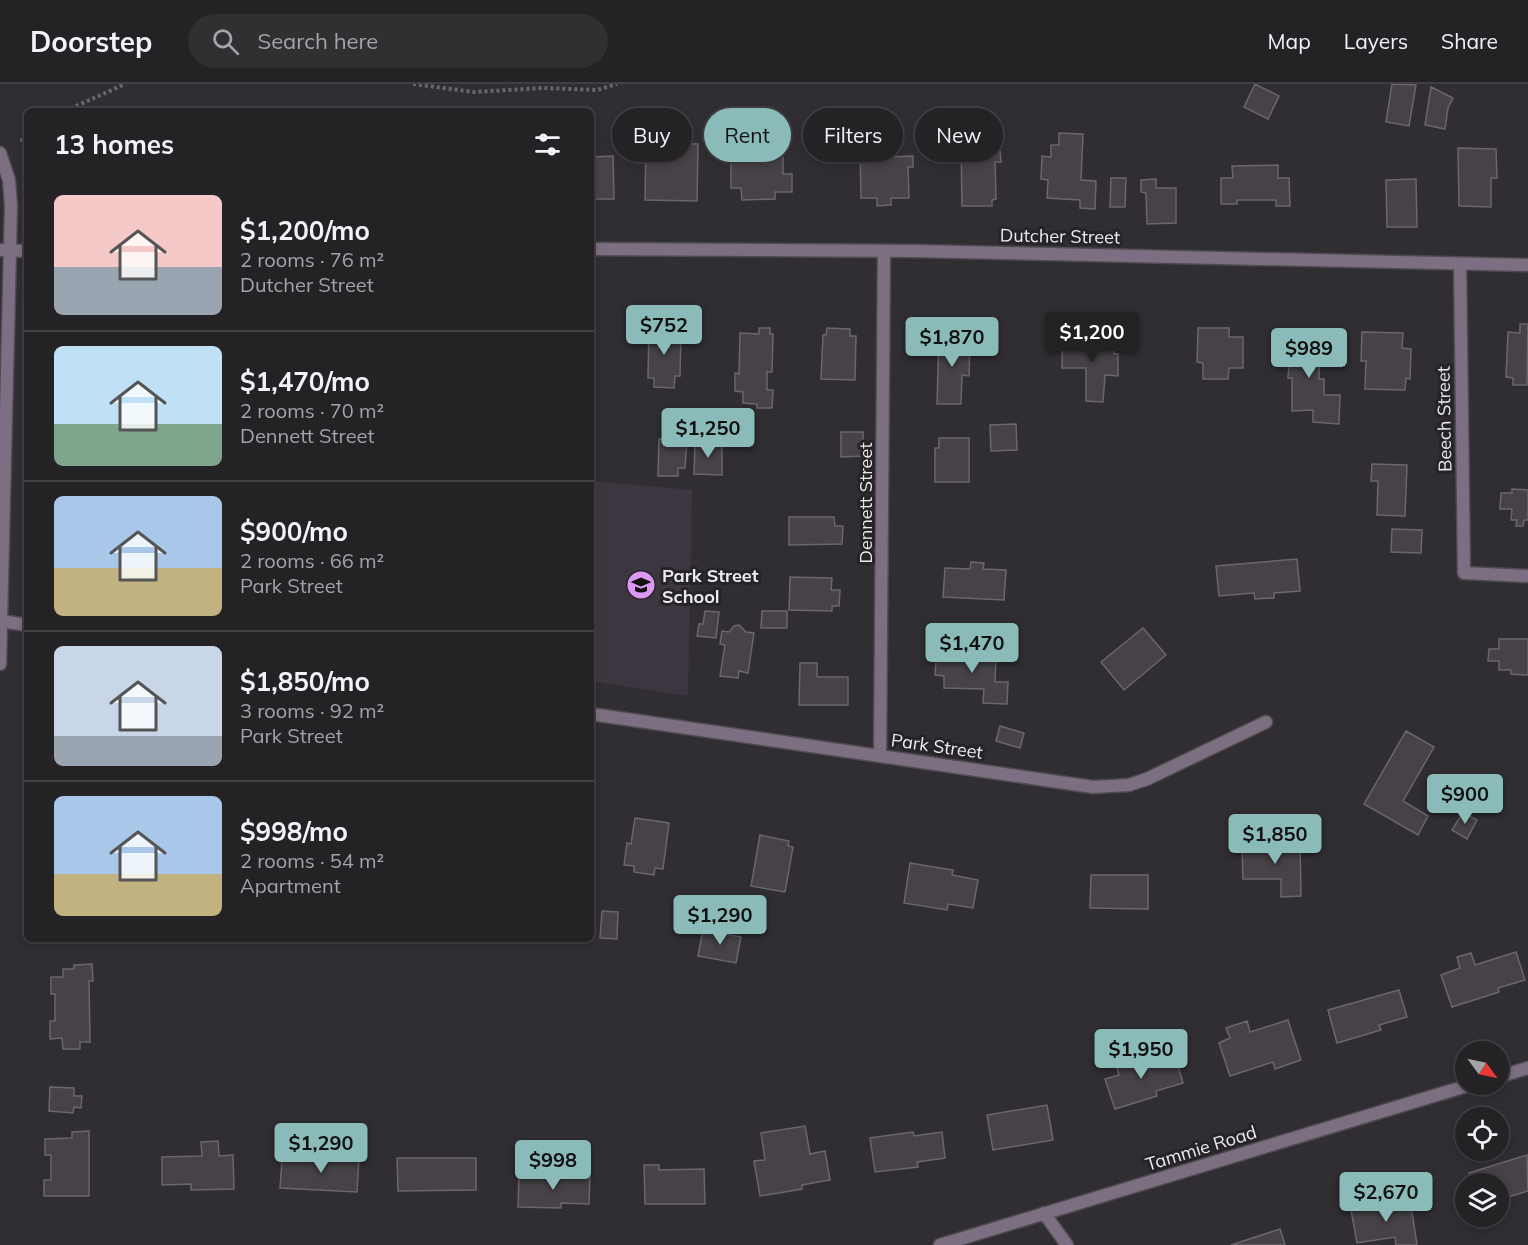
<!DOCTYPE html>
<meta charset="utf-8">
<style>
:root{--surface:#252226;--page:#312f32;--text:#f1f3f6;--muted:#a3a4a7;--line:#423f43;--accent:#8bbbb9}
body{margin:0;font-family:Mulish,sans-serif;background:var(--page);color:var(--text);height:100vh;display:flex;flex-direction:column;font-size:22px;white-space:nowrap}
*{box-sizing:border-box;margin:0}
p{font-size:20px;color:var(--muted)}
.icon{flex:none;width:33px;height:33px;fill:none;stroke:currentColor;stroke-width:2;stroke-linecap:round;stroke-linejoin:round}
.map{position:relative;flex:1;overflow:hidden}
.panel{position:absolute;left:24px;top:24px;width:570px;height:834px;display:flex;flex-direction:column;background:var(--surface);border-radius:9px;box-shadow:0 3px 9px #0003,0 0 0 2px var(--line)}
.panel>*{flex:none}
.hud{position:absolute;left:612px;top:24px;width:570px;height:54px;display:flex;gap:12px}
.needle{width:39px;rotate:123deg}
.buttons{position:absolute;left:1455px;top:957px;display:grid;gap:12px}
.buttons a{display:grid;place-items:center;width:54px;height:54px;border-radius:50%;background:var(--surface);box-shadow:0 3px 9px #0003,0 0 0 2px var(--line);font-size:30px}
.price{position:absolute;translate:-50% -51px;padding:0 14px;border-radius:6px;background:var(--accent);color:#111;font-size:20px;line-height:39px;filter:drop-shadow(0 2px 3px #0008)}
.price::after{content:'';position:absolute;left:50%;top:36px;width:18px;height:14px;margin-left:-9px;background:inherit;clip-path:polygon(0 0,100% 0,50% 100%)}
.price.on{background:#222;color:#fff}
ul{padding:0;list-style:none}
li{display:flex;align-items:center;gap:18px;height:150px;padding:0 30px}
li+li{border-top:2px solid var(--line)}
li span{display:grid;place-items:center;flex:none;width:168px;height:120px;border-radius:9px;color:#555}
li>.icon{margin-inline-start:auto}
span .icon{width:72px;height:72px;fill:#fffc;stroke-width:1}
li b{font-size:26px}
h2{display:flex;justify-content:space-between;align-items:center;height:72px;padding:0 30px;font-size:26px}
.pill{padding:0 21px;border-radius:27px;background:var(--surface);box-shadow:0 3px 9px #0003,0 0 0 2px var(--line);font-size:21px;line-height:54px}
.pill.on{background:var(--accent);color:#111}
header{display:flex;align-items:center;gap:36px;box-sizing:border-box;height:84px;padding:0 30px;background:var(--surface);border-bottom:2px solid var(--line)}
header strong{font-size:28px}
nav{display:flex;gap:33px;margin-inline-start:auto;font-size:21px}
.search{width:420px;height:54px;background:var(--page);display:flex;align-items:center;gap:15px;box-sizing:border-box;padding:0 21px;border-radius:33px;color:var(--muted);font-size:22px}
.map>svg:first-child{display:block}
</style>
<header>
<strong>Doorstep</strong>
<div class="search"><svg class="icon" aria-label="search" viewBox="0 0 24 24"><circle cx="10" cy="10" r="6"/><path d="M15 15l6 6"/></svg>Search here</div>
<nav><a>Map</a><a>Layers</a><a>Share</a></nav>
</header>
<div class="map">
<svg width="1528" height="1161" viewBox="0 0 1528 1161">
<rect width="100%" height="100%" fill="#312e33"/>
<path fill="#3d3640" d="M591 397 692 406 688 612 591 597Z"/>
<path fill="#464247" stroke="#6a676c" stroke-width="1.5" d="M1255 0 1279 12 1268 35 1244 23Z
M1392 0 1416 1 1409 42 1386 38Z
M1431 3 1453 14 1448 24 1445 45 1425 41Z
M1059 49 1083 50 1081 96 1096 97 1095 125 1080 124V116L1047 114 1048 96 1041 95 1042 72 1051 73V61H1059Z
M744 57H783V90H792V108H775V115L742 116 741 104H731V78H744Z
M961 57H986V68L1000 67 1001 78H995L996 115 992 116V122H962Z
M646 59 698 60 697 117 645 116Z
M860 60H887V73L913 72V83H908L909 114H891V121L877 122V114H861Z
M1458 64 1496 65 1497 94H1491V123L1459 122Z
M591 67 592 73 613 72 614 115H591Z
M1278 81V94H1289L1290 122H1276V116H1237V120H1221V94H1233L1232 82Z
M1111 94H1126L1125 123H1110Z
M1156 95V104H1176V139L1147 140 1146 109 1141 108V96Z
M1416 95 1417 143H1387L1386 96Z
M1520 240H1528L1527 301H1513V294L1506 293 1508 248 1520 249Z
M649 242 677 243V250H681L680 292H675L674 304 654 303V294H648Z
M759 244H770V250H773L772 288H767V306H773L772 324H757V320L743 319V308L735 307V289L739 290 740 249 759 250Z
M827 244 850 245V252H856L855 296 821 295 823 251H826Z
M1198 244H1229V253H1243V284H1229L1228 295H1203V279L1197 278Z
M1362 248 1403 249 1402 264 1411 265 1410 295 1406 294 1405 306 1365 305 1366 277H1361Z
M1282 251 1320 252 1319 295H1324V311H1340L1339 340 1313 338V326L1292 327V294H1288L1289 279H1281Z
M939 252 970 253 969 292 962 291 961 320H937Z
M1086 253H1114V270H1118V292L1105 291 1103 318 1086 317V284H1062V260H1069V254H1079V260H1085Z
M1016 340 1017 366 991 367 990 341Z
M841 348H863V372L841 373Z
M939 354H969V398H935V364H939Z
M659 355 687 356 685 384H678V392H658Z
M695 360H722V391L694 390Z
M1372 380 1407 381 1405 432 1377 431 1378 397H1371Z
M1512 405 1528 406V436H1524L1523 442H1516L1517 436H1511L1512 425H1500L1501 409H1512Z
M789 433H834L835 442H843L842 460 789 461Z
M1392 445 1422 446 1421 469 1391 468Z
M1297 475 1300 507 1274 509V514L1255 515 1254 509 1219 512 1216 482Z
M971 478 984 479 983 485 1006 486 1004 516 943 513 945 484 970 485Z
M790 493 832 494 831 506H840L839 522H832V527L789 526Z
M705 527 719 528 716 554 697 552 699 540H703Z
M762 527H787V544H761Z
M739 541 746 548 754 549 748 589 739 587 738 594 720 592 725 561 720 560 722 547 729 548 734 542Z
M1143 544 1166 571 1124 606 1101 578Z
M1499 555H1528V591L1511 590V586H1499V577H1488L1489 565H1499Z
M945 563 964 564V571L996 572 995 598H1008L1007 620 983 619 984 605 944 604V592L935 591 936 577H944Z
M800 579H817V593H848V621H799Z
M1000 642 1024 649 1020 664 996 657Z
M1406 647 1434 663 1403 717 1428 732 1418 751 1364 720Z
M1463 728 1477 736 1467 755 1452 746Z
M635 734 669 739 663 785 655 784 654 791 634 788V782L624 781 627 759 631 760Z
M760 751 789 757 788 762 793 763 785 808 751 802Z
M1300 758 1301 812 1281 813V795H1243L1242 761Z
M910 779 953 786 952 791 978 796 973 824 948 820 947 826 904 819Z
M1091 791H1148V825L1090 824Z
M602 827 618 828 617 855 600 854Z
M703 846 741 853 736 879 698 872Z
M1516 868 1525 896 1498 904 1499 908 1452 923 1441 891 1460 884 1457 873 1471 869 1475 881Z
M92 880 93 897H89L90 958H80V965H63L62 954 50 955V937H55V910H51V893H63V885H74V881Z
M1399 906 1407 933 1379 941 1381 946 1337 959 1328 926Z
M1288 936 1301 976 1275 985 1273 978 1230 992 1219 959 1230 954 1226 944 1247 937 1250 948Z
M1133 969 1138 983 1175 972 1183 999 1156 1007 1157 1012 1115 1025 1105 995 1119 991 1114 975Z
M50 1003 74 1004V1012H82L81 1024 74 1023 73 1029 49 1027Z
M1047 1021 1053 1056 993 1066 987 1031Z
M805 1042 810 1070 825 1067 830 1096 802 1101V1105L760 1112 754 1077 765 1076 761 1049Z
M89 1047V1112H44V1096H51V1071H45V1055L72 1054V1048Z
M913 1048 914 1052 942 1048 945 1074 917 1078 918 1083 875 1088 870 1054Z
M218 1057 219 1072 233 1071 234 1105 191 1106V1100L162 1101V1073L202 1072 201 1058Z
M1527 1071 1528 1107 1498 1116V1100H1472L1469 1089Z
M311 1073 359 1075 357 1108 280 1104 282 1075 311 1077Z
M397 1074H476V1106L398 1107Z
M644 1081H659V1086L704 1085 705 1120H645Z
M519 1090 590 1092 589 1120 561 1119V1124L518 1123Z
M1410 1115 1417 1161H1396L1395 1153 1357 1159 1351 1126Z
M1280 1145 1285 1161H1231Z"/>
<g fill="none" stroke-linecap="round" stroke-linejoin="round">
<g stroke="#4f4c51" stroke-width="15">
<path id="minor" d="M1460 180 1464 489 1528 492
M1 537 27 541
M591 630 1093 703 1129 701 1147 695 1266 638
M880 672 884 167
M1498 993 1528 984
M1044 1129 1067 1161
M940 1161 1473 1000"/>
</g>
<g stroke="#4f4c51" stroke-width="15">
<path id="tertiary" d="M0 69 9 96 11 122 0 580
M591 165 914 167 1528 181
M0 166 27 167"/>
</g>
<path stroke="#6a676c" stroke-width="4" stroke-dasharray="3 3" stroke-linecap="butt" d="M413 0 474 8 543 4 597 6 617 0
M65 27 125 0
M27 51 22 56 27 69"/>
<use href="#minor" stroke="#7d6f82" stroke-width="12"/>
<use href="#tertiary" stroke="#7d6f82" stroke-width="12"/>
</g>
<defs>
<g id="school-disc" transform="scale(1.5)"><circle r="9.5" fill="#dc99f4" stroke="#272429"/><path d="M0-5L7-2L0 1L-7-2ZM-4 1L0 2.5L4 1V4Q0 6-4 4Z" fill="#111"/></g>
</defs>
<g fill-rule="evenodd">
<use href="#school-disc" x="641" y="501"/>
</g>
<g text-anchor="middle" dominant-baseline="central" stroke-width="6" stroke-linejoin="round" paint-order="stroke">
<g font-size="18" fill="#edebee" stroke="#272429">
<text transform="translate(1060 152) rotate(1)">Dutcher Street</text>
<text transform="translate(1444 335) rotate(-91)">Beech Street</text>
<text transform="translate(865 419) rotate(-90)">Dennett Street</text>
<text transform="translate(937 662) rotate(8)">Park Street</text>
<text transform="translate(1201 1064) rotate(-17)">Tammie Road</text>
</g>
<g font-size="18" font-weight="bold" fill="#edebee" stroke="#272429" text-anchor="start">
<text x="662" y="491">Park Street<tspan x="662" dy="21">School</tspan></text>
</g>
</g>
</svg>
<div class="buttons">
<a><svg class="needle" viewBox="-14 -14 28 28"><path d="M0-13l5 13h-10z" fill="#e53935"/><path d="M0 13l5-13h-10z" fill="#a3a4a7"/></svg></a>
<a><svg class="icon" aria-label="locate" viewBox="0 0 24 24"><circle cx="12" cy="12" r="6"/><path d="M12 2v4M12 18v4M2 12h4M18 12h4"/></svg></a>
<a><svg class="icon" aria-label="layers" viewBox="0 0 24 24"><path d="M12 4l9 5-9 5-9-5zM3 14l9 5 9-5"/></svg></a>
</div>
<b class="price" style="left:664px;top:272px">$752</b>
<b class="price on" style="left:1092px;top:279px">$1,200</b>
<b class="price" style="left:952px;top:284px">$1,870</b>
<b class="price" style="left:1309px;top:295px">$989</b>
<b class="price" style="left:708px;top:375px">$1,250</b>
<b class="price" style="left:972px;top:590px">$1,470</b>
<b class="price" style="left:1465px;top:741px">$900</b>
<b class="price" style="left:1275px;top:781px">$1,850</b>
<b class="price" style="left:720px;top:862px">$1,290</b>
<b class="price" style="left:1141px;top:996px">$1,950</b>
<b class="price" style="left:321px;top:1090px">$1,290</b>
<b class="price" style="left:553px;top:1107px">$998</b>
<b class="price" style="left:1386px;top:1139px">$2,670</b>
<div class="hud">
<a class="pill">Buy</a>
<a class="pill on">Rent</a>
<a class="pill">Filters</a>
<a class="pill">New</a>
</div>
<section class="panel">
<h2>13 homes<svg class="icon" aria-label="filters" viewBox="0 0 24 24"><path d="M4 7h16M4 17h16"/><circle cx="9" cy="7" r="2"/><circle cx="15" cy="17" r="2"/></svg></h2>
<ul>
<li><span style="background:linear-gradient(#f6c9c9 60%,#9aa5b1 0)"><svg class="icon" aria-label="home" viewBox="0 0 24 24"><path d="M3 11l9-7 9 7M6 9v11h12V9"/></svg></span><div><b>$1,200/mo</b><p>2 rooms · 76 m²</p><p>Dutcher Street</p></div></li>
<li><span style="background:linear-gradient(#bfe0f5 65%,#7fa58c 0)"><svg class="icon" aria-label="home" viewBox="0 0 24 24"><path d="M3 11l9-7 9 7M6 9v11h12V9"/></svg></span><div><b>$1,470/mo</b><p>2 rooms · 70 m²</p><p>Dennett Street</p></div></li>
<li><span style="background:linear-gradient(#a9c7e8 60%,#c2b280 0)"><svg class="icon" aria-label="home" viewBox="0 0 24 24"><path d="M3 11l9-7 9 7M6 9v11h12V9"/></svg></span><div><b>$900/mo</b><p>2 rooms · 66 m²</p><p>Park Street</p></div></li>
<li><span style="background:linear-gradient(#c9d6e8 75%,#9aa5b1 0)"><svg class="icon" aria-label="home" viewBox="0 0 24 24"><path d="M3 11l9-7 9 7M6 9v11h12V9"/></svg></span><div><b>$1,850/mo</b><p>3 rooms · 92 m²</p><p>Park Street</p></div></li>
<li><span style="background:linear-gradient(#a9c7e8 65%,#c2b280 0)"><svg class="icon" aria-label="home" viewBox="0 0 24 24"><path d="M3 11l9-7 9 7M6 9v11h12V9"/></svg></span><div><b>$998/mo</b><p>2 rooms · 54 m²</p><p>Apartment</p></div></li>
</ul>
</section>
</div>
